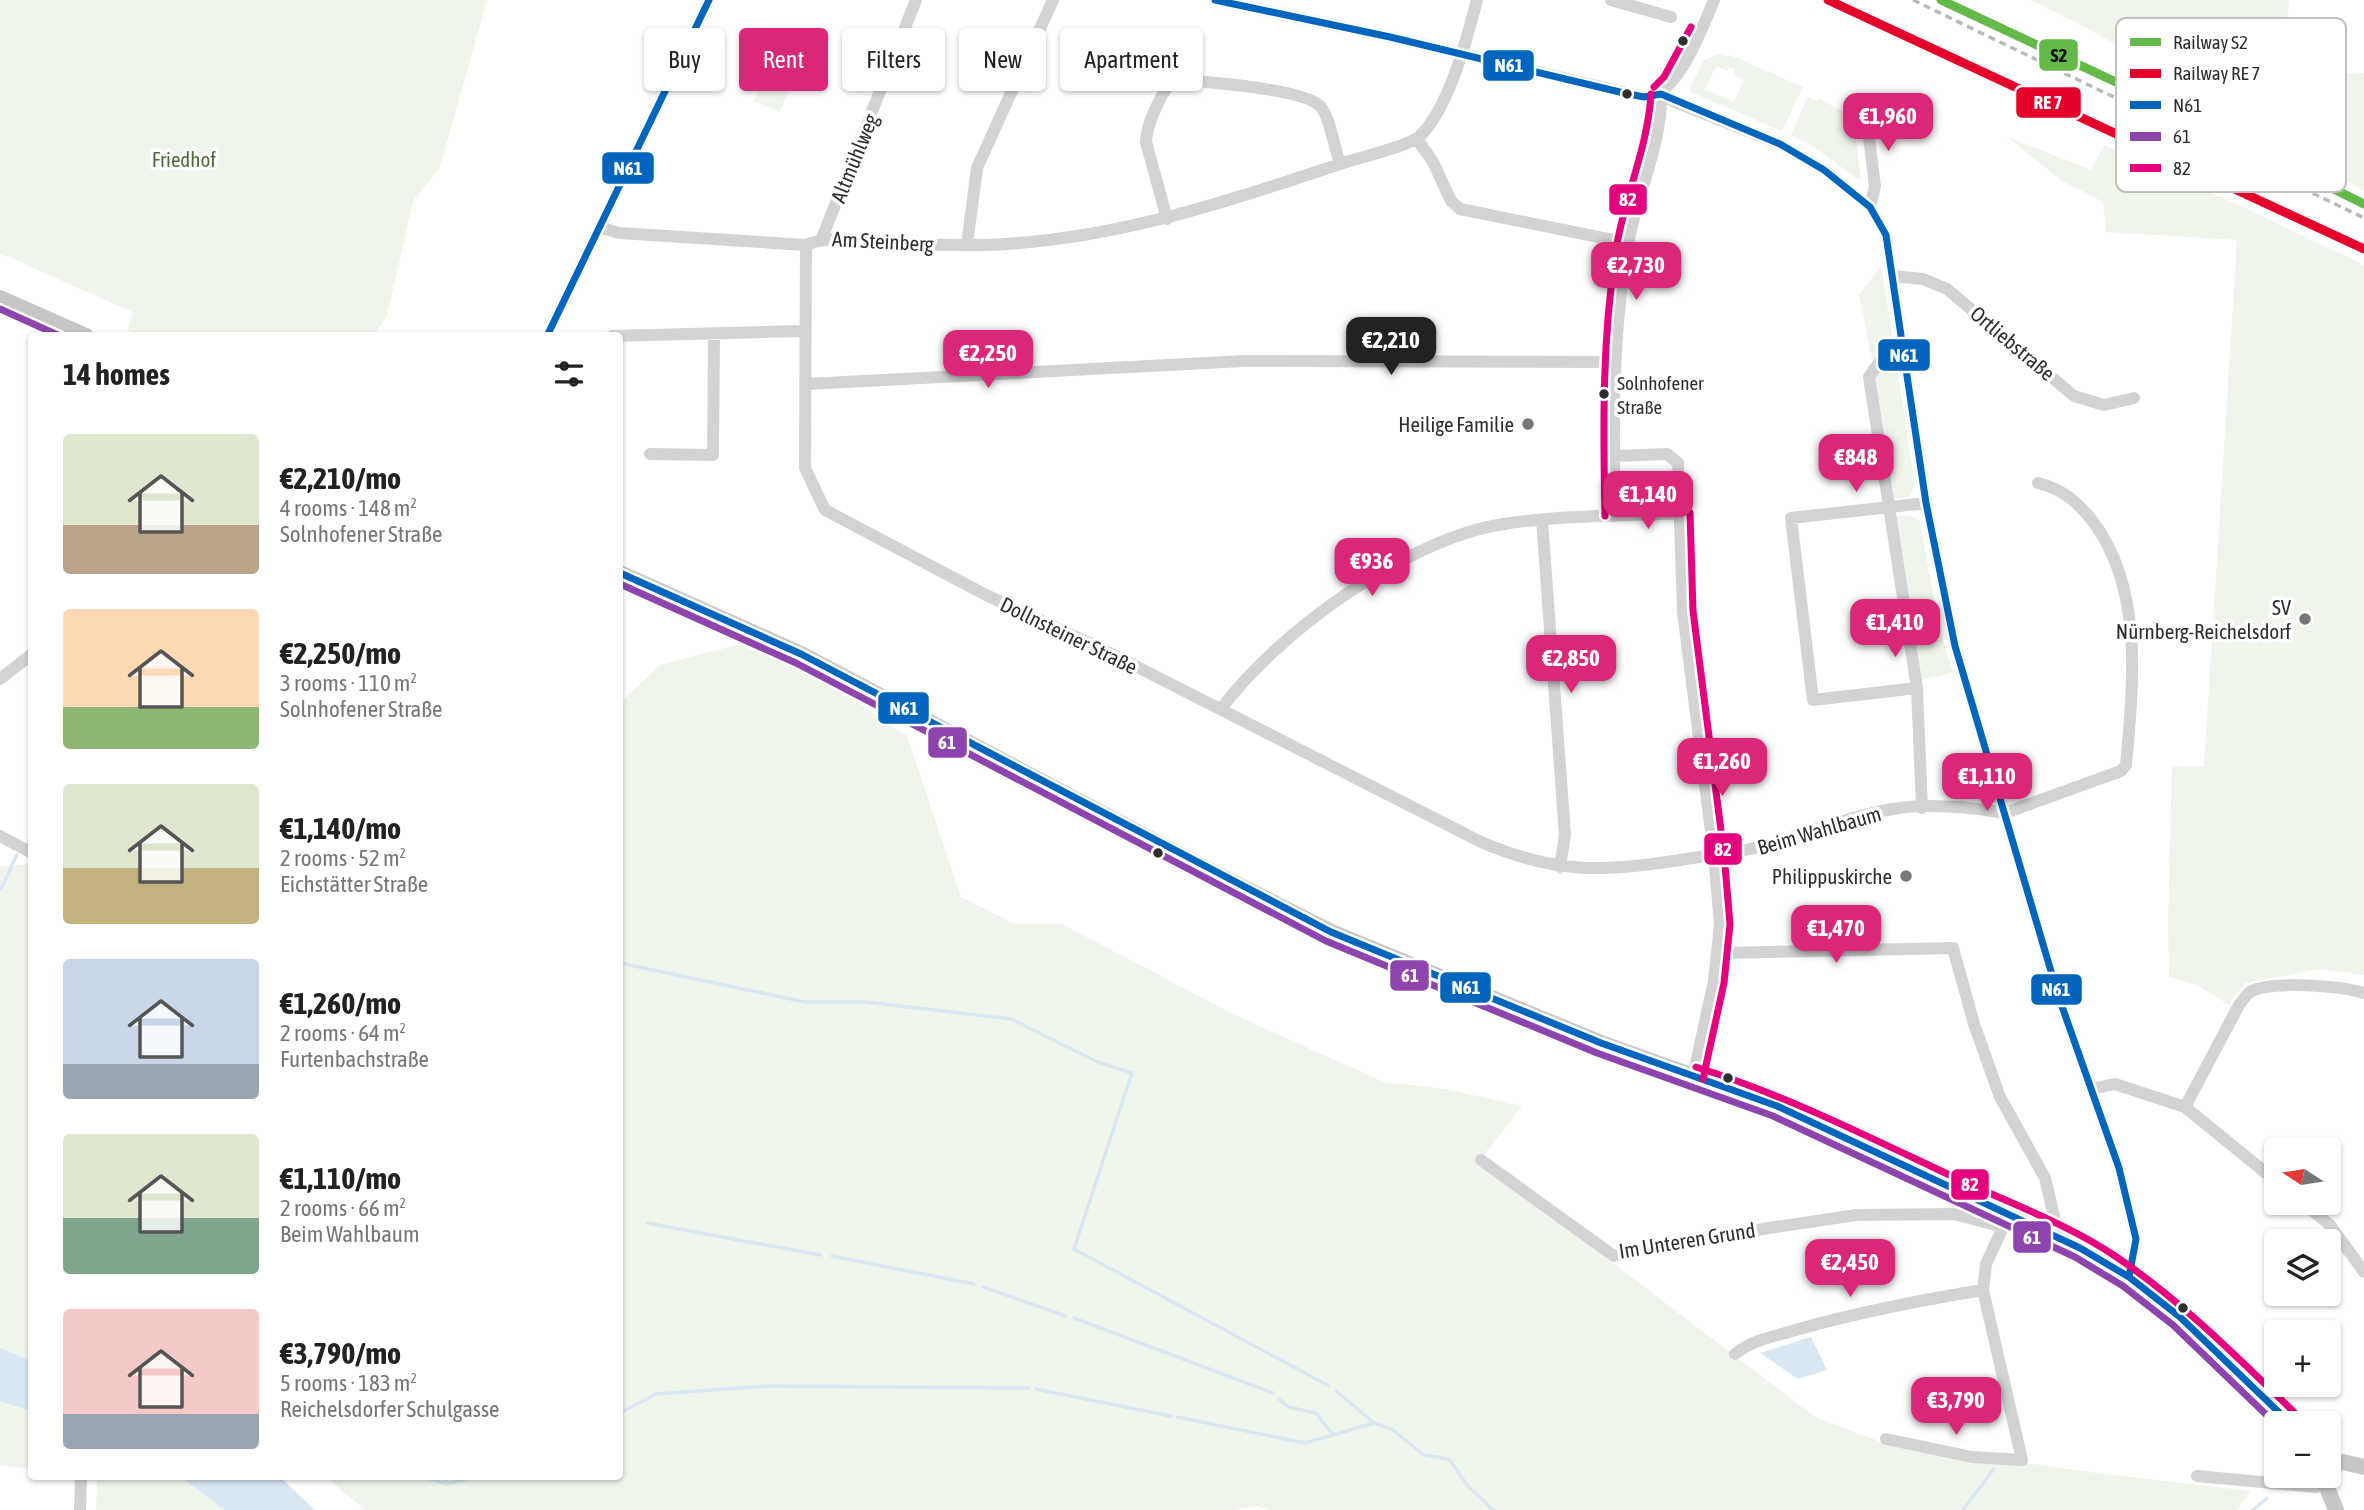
<!DOCTYPE html>
<meta charset="utf-8">
<style>
:root{--surface:#fff;--page:#f6f6f6;--text:#222;--muted:#767676;--accent:#db2777}
body{margin:0;font-family:"Asap Condensed",sans-serif;background:var(--page);color:var(--text);height:100vh;display:flex;flex-direction:column;font-size:26px;white-space:nowrap}
*{box-sizing:border-box;margin:0}
p{font-size:23px;color:var(--muted)}
.icon{flex:none;width:38px;height:38px;fill:none;stroke:currentColor;stroke-width:2;stroke-linecap:round;stroke-linejoin:round}
.map{position:relative;flex:1;overflow:hidden}
.drawer{position:absolute;left:28px;top:332px;width:595px;height:1148px;display:flex;flex-direction:column;background:var(--surface);border-radius:7px;box-shadow:0 2px 5px #0004}
.drawer>*{flex:none}
.hud{position:absolute;left:644px;top:28px;width:665px;height:63px;display:flex;gap:14px}
.needle{width:46px;rotate:282deg}
.buttons{position:absolute;left:2264px;top:1138px;display:grid;gap:14px}
.buttons a{display:grid;place-items:center;width:77px;height:77px;border-radius:7px;background:var(--surface);box-shadow:0 2px 5px #0004;font-size:35px}
.price{position:absolute;translate:-50% -60px;padding:0 16px;border-radius:14px;background:var(--accent);color:#fff;font-size:23px;line-height:46px;filter:drop-shadow(0 2px 4px #0008)}
.price::after{content:'';position:absolute;left:50%;top:42px;width:21px;height:16px;margin-left:-10px;background:inherit;clip-path:polygon(0 0,100% 0,50% 100%)}
.price.selected{background:#222;color:#fff}
ul{padding:0;list-style:none}
li{display:flex;align-items:center;gap:21px;height:175px;padding:0 35px}
li span{display:grid;place-items:center;flex:none;width:196px;height:140px;border-radius:7px;color:#555}
li>.icon{margin-inline-start:auto}
span .icon{width:84px;height:84px;fill:#fffc;stroke-width:1}
li b{font-size:30px}
h2{display:flex;justify-content:space-between;align-items:center;height:84px;padding:0 35px;font-size:30px}
.chip{padding:0 24px;border-radius:7px;background:var(--surface);box-shadow:0 2px 5px #0004;font-size:24px;line-height:63px}
.chip.selected{background:var(--accent);color:#fff}
.map>svg:first-child{display:block}
</style>
<div class="map">
<svg width="2364" height="1510" viewBox="0 0 2364 1510">
<rect width="100%" height="100%" fill="#fff"/>
<path fill="#f0f5ec" fill-rule="evenodd" d="M0 0H487L440 167 413 201 387 316 373 336H140L128 330 132 312 0 253Z
M2031 0H2289L2285 52 2312 55 2320 75 2364 73V191L2089 29Z
M1720 54 1735 57 1803 87 1782 131 1691 92 1690 87 1704 60ZM1716 66 1727 71 1729 67 1735 70 1733 75 1744 80 1734 102 1705 89Z
M767 69 793 80 780 112 754 101Z
M1808 97 1818 101 1820 99 1853 117 1861 179 1856 178 1817 149 1791 135Z
M2006 136 2091 170 2104 145 2243 207 2364 265V975L2321 969 2245 983 2229 1005 2197 985 2169 977 2168 923 2172 766 2204 767 2237 240 2106 232 2103 202 2062 181Z
M1881 266 1893 341 1891 347 1872 361 1859 295Z
M1895 354 1915 485 1909 497 1891 499 1874 379 1887 358Z
M1909 515 1920 521 1939 628 1953 673 1922 680 1894 517Z
M755 640 848 697 907 736 961 897 1016 924H1062L1233 1014 1384 1082 1446 1089 1522 1106 1479 1161 1815 1417 1884 1443 2097 1473 2250 1491 2237 1510H1269L1258 1506 1232 1510H365L326 1477H620V703L660 665Z
M31 864V1361L0 1348V866Z
M0 1401 31 1411V1469L0 1465Z
M71 1477H180L225 1510H96L97 1482Z"/>
<path fill="#d8e7f2" d="M1811 1337 1827 1370 1798 1379 1760 1353Z
M0 1348 31 1361V1411L0 1401Z
M180 1477H280L315 1510H225Z"/>
<g fill="none" stroke-linecap="round" stroke-linejoin="round">
<path stroke="#d8e7f2" stroke-width="3.5" d="M0 889C8 879 10 866 17 855
M620 963 805 1002H866L1011 1019 1098 1062 1132 1073 1074 1249 1329 1386
M647 1223 820 1255
M832 1256 974 1284
M983 1287 1066 1316
M1074 1318 1273 1393
M1036 1389 1171 1416
M1336 1391 1374 1423 1393 1430 1424 1455 1449 1459 1468 1486 1493 1510
M1279 1399 1288 1407 1316 1413 1333 1435
M620 1413 656 1394 767 1386 1029 1388
M1177 1417 1305 1443 1374 1423
M425 1477 446 1484 464 1480 466 1477
M446 1477V1484
M1963 1510 1994 1469
M2253 1510 2267 1498"/>
<path stroke="#d3d3d3" stroke-width="12" d="M1215 0 1390 37 1644 97C1678 97 1702 28 1714 0
M1611 0 1671 17
M1661 94 1675 102 1780 144 1824 170 1870 207 1886 235 1926 503 1955 646 2058 995 2119 1168 2136 1239 2129 1277
M1861 102 1866 113 1875 186 1870 207
M1417 139 1433 162 1451 201 1460 209 1628 243
M1167 219 1146 142C1147 122 1161 94 1173 79 1201 82 1305 88 1321 107 1330 118 1335 150 1340 164
M599 227 619 233 806 245C836 232 873 243 905 244 932 245 959 245 985 245 1109 241 1224 203 1340 164 1357 158 1410 146 1420 136 1449 108 1467 38 1477 0
M822 238 916 0
M806 245 805 468 825 510 986 595 1104 650 1481 842C1556 874 1601 872 1680 860 1704 856 1730 854 1754 848 1800 837 1845 817 1893 809 1924 803 1973 807 2005 813L2121 771 2126 765C2133 686 2144 591 2094 523 2079 503 2063 489 2038 483
M967 245 977 168 1053 0
M1892 276 1923 279 1947 289 2074 396 2104 405 2134 398
M547 336 709 0
M612 336 805 331
M1902 344C1887 350 1878 364 1869 377L1917 688 1922 808
M807 384 1244 361 1615 362
M650 454 713 455 714 334
M1614 456 1667 454 1678 463 1683 612 1714 855 1720 924 1714 981 1693 1077
M1615 516C1613 425 1612 334 1628 244 1637 194 1662 145 1661 94
M1542 520 1565 835 1560 867
M0 679 32 654
M1917 688 1813 700 1791 518 1926 503
M1221 709C1278 632 1408 538 1504 524 1562 515 1622 516 1680 513
M0 836 32 853
M1718 953 1953 948 1974 1024 2000 1097 2045 1178 2054 1216 2050 1233
M2092 1089 2115 1084 2185 1107 2277 1182
M2185 1107 2239 1005C2242 1001 2246 995 2250 992 2270 980 2341 986 2364 993
M1481 1160 1614 1256 1683 1241 1856 1215 1954 1214 2003 1227
M2302 1202 2330 1225 2364 1272
M1735 1354C1753 1339 1777 1336 1799 1329 1860 1312 1921 1300 1983 1290
M1886 1439 1972 1457 2022 1460 1983 1290 1986 1264 2006 1221
M2197 1476 2316 1487 2326 1484
M80 1510 81 1477"/>
<path stroke="#c6c6c6" stroke-width="16" d="M0 298 86 336
M620 573 801 654 1209 870 1331 932 1601 1043 1777 1106 2080 1248 2129 1277 2180 1317 2290 1423
M2329 1465 2343 1462 2364 1467
M2322 1475 2336 1510"/>
<path stroke="#bababa" stroke-width="3.5" stroke-dasharray="7 5" stroke-linecap="butt" d="M1913 0 2364 218"/>
<g stroke="#fff" stroke-width="12">
<path id="bus-1" d="M1215 0 1390 37 1624 93 1644 97 1661 94 1780 144 1824 170 1870 207 1886 235 1926 503 1955 646 2058 995 2119 1168 2136 1239 2129 1277
M547 336 709 0
M620 573 801 654 1331 932 1601 1043 1777 1106 2080 1248 2129 1277 2180 1317 2290 1423"/>
</g>
<g stroke="#fff" stroke-width="12">
<path id="bus-2" d="M0 309 60 336
M620 584 796 663 1326 941 1597 1053 1773 1116 2075 1257 2123 1286 2173 1325 2277 1425"/>
</g>
<g stroke="#fff" stroke-width="12">
<path id="bus-3" d="M1654 87 1664 77 1691 27
M1690 513 1693 611 1724 854 1730 924 1724 983 1703 1079
M1605 516C1603 425 1602 334 1617 244 1626 193 1648 146 1651 94
M1696 1067C1788 1096 1873 1139 1960 1180 2012 1204 2070 1225 2118 1258 2184 1303 2240 1360 2297 1415"/>
</g>
<use href="#bus-1" stroke="#0065bd" stroke-width="7"/>
<use href="#bus-2" stroke="#8e44ad" stroke-width="7"/>
<use href="#bus-3" stroke="#e5007d" stroke-width="7"/>
<g stroke="#fff" stroke-width="14">
<path id="rail-1" d="M1941 0 2150 98 2364 204"/>
</g>
<g stroke="#fff" stroke-width="14">
<path id="rail-2" d="M1828 0 2364 249"/>
</g>
<use href="#rail-1" stroke="#65b949" stroke-width="9"/>
<use href="#rail-2" stroke="#e4002b" stroke-width="9"/>
</g>
<g fill="#2e2e2e" stroke="#fff" stroke-width="2.5">
<circle cx="1683" cy="41" r="6"/>
<circle cx="1627" cy="94" r="6"/>
<circle cx="1604" cy="394" r="6"/>
<circle cx="1158" cy="853" r="6"/>
<circle cx="1728" cy="1078" r="6"/>
<circle cx="2183" cy="1308" r="6"/>
</g>
<g fill="#777" stroke="#fff" stroke-width="2.5">
<circle cx="1528" cy="424" r="7"/>
<circle cx="2305" cy="619" r="7"/>
<circle cx="1906" cy="876" r="7"/>
</g>
<g text-anchor="middle" dominant-baseline="central" stroke-width="7" stroke-linejoin="round" paint-order="stroke">
<g font-size="19" fill="#2e2e2e" stroke="#fff" text-anchor="start">
<text x="1617" y="383">Solnhofener<tspan x="1617" dy="24">Straße</tspan></text>
</g>
<g font-size="21" fill="#2e2e2e" stroke="#fff">
<text transform="translate(854 158) rotate(-68)">Altmühlweg</text>
<text transform="translate(883 241) rotate(3)">Am Steinberg</text>
<text transform="translate(2013 343) rotate(40)">Ortliebstraße</text>
<text transform="translate(1069 635) rotate(26)">Dollnsteiner Straße</text>
<text transform="translate(1819 830) rotate(-16)">Beim Wahlbaum</text>
<text transform="translate(1687 1240) rotate(-9)">Im Unteren Grund</text>
</g>
<g font-size="21" fill="#4f6b3b" stroke="#fff">
<text x="184" y="159">Friedhof</text>
</g>
<g font-size="21" fill="#2e2e2e" stroke="#fff" text-anchor="end">
<text x="1514" y="424">Heilige Familie</text>
<text x="2291" y="607">SV<tspan x="2291" dy="24">Nürnberg-Reichelsdorf</tspan></text>
<text x="1892" y="876">Philippuskirche</text>
</g>
</g>
<rect x="2116" y="18" width="230" height="174" rx="10" fill="#fff" stroke="#c0c0c0" stroke-width="2"/>
<rect x="2130" y="38" width="31" height="8" fill="#65b949"/>
<rect x="2130" y="69" width="31" height="9" fill="#e4002b"/>
<rect x="2130" y="101" width="31" height="8" fill="#0065bd"/>
<rect x="2130" y="132" width="31" height="9" fill="#8e44ad"/>
<rect x="2130" y="164" width="31" height="8" fill="#e5007d"/>
<g font-size="19" fill="#2e2e2e">
<text x="2173" y="49">Railway S2</text>
<text x="2173" y="80">Railway RE 7</text>
<text x="2173" y="112">N61</text>
<text x="2173" y="143">61</text>
<text x="2173" y="175">82</text>
</g>
<g stroke="#fff" stroke-width="2.5">
<rect x="2038" y="38" width="41" height="34" rx="7" fill="#65b949"/>
<rect x="1482" y="49" width="53" height="33" rx="7" fill="#0065bd"/>
<rect x="2015" y="86" width="67" height="33" rx="7" fill="#e4002b"/>
<rect x="601" y="151" width="54" height="34" rx="7" fill="#0065bd"/>
<rect x="1608" y="183" width="40" height="33" rx="7" fill="#e5007d"/>
<rect x="1877" y="338" width="54" height="34" rx="7" fill="#0065bd"/>
<rect x="877" y="691" width="53" height="34" rx="7" fill="#0065bd"/>
<rect x="927" y="726" width="41" height="33" rx="7" fill="#8e44ad"/>
<rect x="1703" y="832" width="40" height="34" rx="7" fill="#e5007d"/>
<rect x="1389" y="959" width="41" height="33" rx="7" fill="#8e44ad"/>
<rect x="1439" y="971" width="53" height="33" rx="7" fill="#0065bd"/>
<rect x="2030" y="973" width="53" height="33" rx="7" fill="#0065bd"/>
<rect x="1950" y="1168" width="40" height="33" rx="7" fill="#e5007d"/>
<rect x="2012" y="1220" width="40" height="34" rx="7" fill="#8e44ad"/>
</g>
<g font-size="19" text-anchor="middle" font-weight="bold" fill="#fff">
<text x="1509" y="72">N61</text>
<text x="2048" y="109">RE 7</text>
<text x="628" y="175">N61</text>
<text x="1628" y="206">82</text>
<text x="1904" y="362">N61</text>
<text x="904" y="715">N61</text>
<text x="947" y="749">61</text>
<text x="1723" y="856">82</text>
<text x="1410" y="982">61</text>
<text x="1466" y="994">N61</text>
<text x="2056" y="996">N61</text>
<text x="1970" y="1191">82</text>
<text x="2032" y="1244">61</text>
</g>
<g font-size="19" text-anchor="middle" font-weight="bold" fill="#111">
<text x="2059" y="62">S2</text>
</g>
</svg>
<div class="buttons">
<a><svg class="needle" viewBox="-14 -14 28 28"><path d="M0-13l5 13h-10z" fill="#e53935"/><path d="M0 13l5-13h-10z" fill="#767676"/></svg></a>
<a><svg class="icon" aria-label="layers" viewBox="0 0 24 24"><path d="M12 4l9 5-9 5-9-5zM3 14l9 5 9-5"/></svg></a>
<a>+</a>
<a>−</a>
</div>
<b class="price" style="left:1888px;top:153px">€1,960</b>
<b class="price" style="left:1636px;top:302px">€2,730</b>
<b class="price selected" style="left:1391px;top:377px">€2,210</b>
<b class="price" style="left:988px;top:390px">€2,250</b>
<b class="price" style="left:1856px;top:494px">€848</b>
<b class="price" style="left:1648px;top:531px">€1,140</b>
<b class="price" style="left:1372px;top:598px">€936</b>
<b class="price" style="left:1895px;top:659px">€1,410</b>
<b class="price" style="left:1571px;top:695px">€2,850</b>
<b class="price" style="left:1722px;top:798px">€1,260</b>
<b class="price" style="left:1987px;top:813px">€1,110</b>
<b class="price" style="left:1836px;top:965px">€1,470</b>
<b class="price" style="left:1850px;top:1299px">€2,450</b>
<b class="price" style="left:1956px;top:1437px">€3,790</b>
<div class="hud">
<a class="chip">Buy</a>
<a class="chip selected">Rent</a>
<a class="chip">Filters</a>
<a class="chip">New</a>
<a class="chip">Apartment</a>
</div>
<section class="drawer">
<h2>14 homes<svg class="icon" aria-label="filters" viewBox="0 0 24 24"><path d="M4 7h16M4 17h16"/><circle cx="9" cy="7" r="2"/><circle cx="15" cy="17" r="2"/></svg></h2>
<ul>
<li><span style="background:linear-gradient(#dfe7d0 65%,#b9a48a 0)"><svg class="icon" aria-label="home" viewBox="0 0 24 24"><path d="M3 11l9-7 9 7M6 9v11h12V9"/></svg></span><div><b>€2,210/mo</b><p>4 rooms · 148 m²</p><p>Solnhofener Straße</p></div></li>
<li><span style="background:linear-gradient(#ffd9b3 70%,#8fb573 0)"><svg class="icon" aria-label="home" viewBox="0 0 24 24"><path d="M3 11l9-7 9 7M6 9v11h12V9"/></svg></span><div><b>€2,250/mo</b><p>3 rooms · 110 m²</p><p>Solnhofener Straße</p></div></li>
<li><span style="background:linear-gradient(#dfe7d0 60%,#c2b280 0)"><svg class="icon" aria-label="home" viewBox="0 0 24 24"><path d="M3 11l9-7 9 7M6 9v11h12V9"/></svg></span><div><b>€1,140/mo</b><p>2 rooms · 52 m²</p><p>Eichstätter Straße</p></div></li>
<li><span style="background:linear-gradient(#c9d6e8 75%,#9aa5b1 0)"><svg class="icon" aria-label="home" viewBox="0 0 24 24"><path d="M3 11l9-7 9 7M6 9v11h12V9"/></svg></span><div><b>€1,260/mo</b><p>2 rooms · 64 m²</p><p>Furtenbachstraße</p></div></li>
<li><span style="background:linear-gradient(#dfe7d0 60%,#7fa58c 0)"><svg class="icon" aria-label="home" viewBox="0 0 24 24"><path d="M3 11l9-7 9 7M6 9v11h12V9"/></svg></span><div><b>€1,110/mo</b><p>2 rooms · 66 m²</p><p>Beim Wahlbaum</p></div></li>
<li><span style="background:linear-gradient(#f6c9c9 75%,#9aa5b1 0)"><svg class="icon" aria-label="home" viewBox="0 0 24 24"><path d="M3 11l9-7 9 7M6 9v11h12V9"/></svg></span><div><b>€3,790/mo</b><p>5 rooms · 183 m²</p><p>Reichelsdorfer Schulgasse</p></div></li>
</ul>
</section>
</div>
